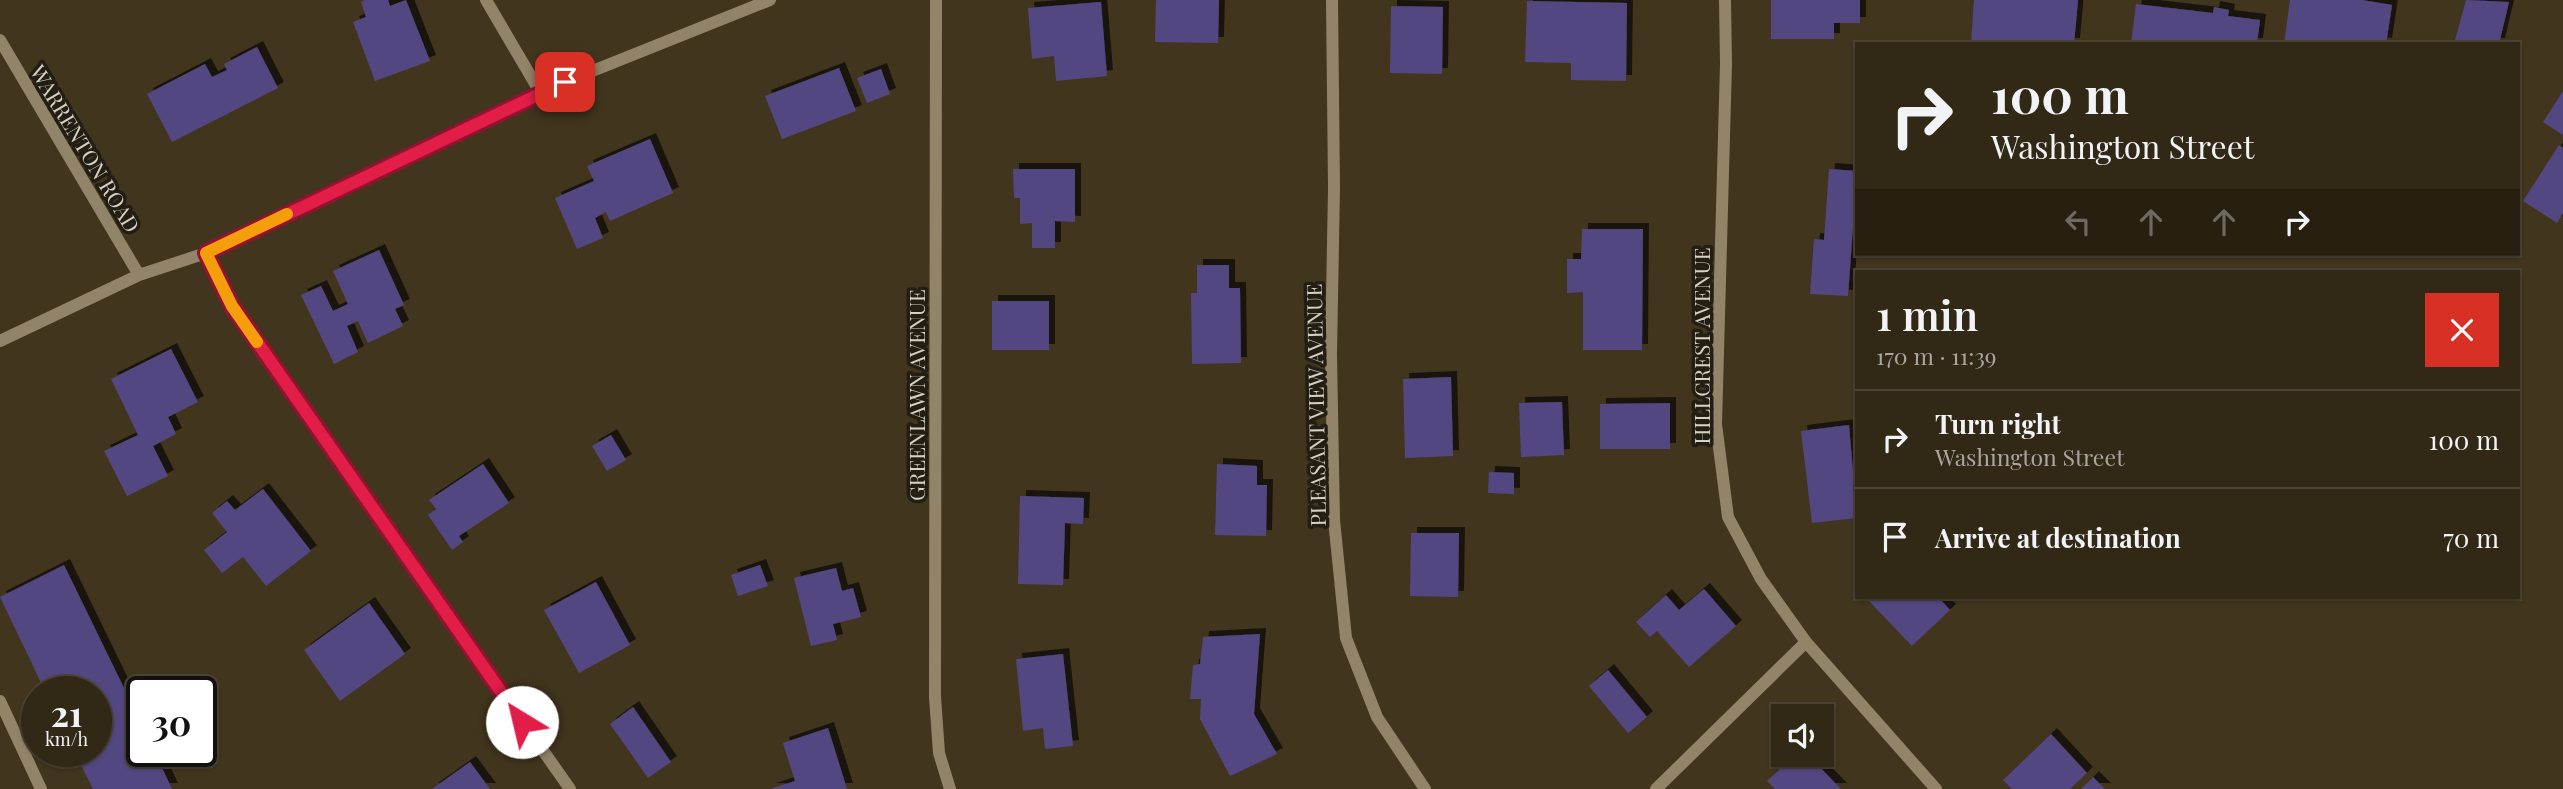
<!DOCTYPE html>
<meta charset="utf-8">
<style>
:root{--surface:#312816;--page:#39301f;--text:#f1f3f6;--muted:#a8a6a1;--line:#4c4435}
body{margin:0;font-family:"Playfair Display",serif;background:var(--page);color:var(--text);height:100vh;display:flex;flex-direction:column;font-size:26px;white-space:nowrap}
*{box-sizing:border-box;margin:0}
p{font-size:23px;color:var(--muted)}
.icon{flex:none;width:38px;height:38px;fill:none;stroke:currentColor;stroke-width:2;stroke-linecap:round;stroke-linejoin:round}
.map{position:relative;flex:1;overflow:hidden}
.side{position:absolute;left:1855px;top:270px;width:665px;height:329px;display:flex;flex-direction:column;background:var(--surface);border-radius:0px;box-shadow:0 2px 5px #0004,0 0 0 2px var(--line)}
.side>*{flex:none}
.hud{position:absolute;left:1855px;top:42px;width:665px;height:214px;border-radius:0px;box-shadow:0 2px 5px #0004,0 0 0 2px var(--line);background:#312816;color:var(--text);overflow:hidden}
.buttons{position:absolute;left:1771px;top:704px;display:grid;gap:14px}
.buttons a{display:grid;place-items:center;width:63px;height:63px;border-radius:0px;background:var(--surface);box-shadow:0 2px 5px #0004,0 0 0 2px var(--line);font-size:35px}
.speed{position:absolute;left:21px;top:676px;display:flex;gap:14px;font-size:35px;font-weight:700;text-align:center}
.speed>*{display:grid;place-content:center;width:91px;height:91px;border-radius:50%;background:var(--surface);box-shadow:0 2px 5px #0004,0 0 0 2px var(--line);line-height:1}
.speed small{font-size:18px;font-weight:400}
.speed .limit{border:4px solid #111;border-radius:10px;background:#fff;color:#111}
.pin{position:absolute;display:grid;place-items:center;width:60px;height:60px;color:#fff;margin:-30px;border-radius:14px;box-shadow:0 4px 10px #0006}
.me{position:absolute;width:77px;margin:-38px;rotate:324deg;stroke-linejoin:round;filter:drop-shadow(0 0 5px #0008)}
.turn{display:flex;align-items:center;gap:24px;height:147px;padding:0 21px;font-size:32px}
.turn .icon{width:91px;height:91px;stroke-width:2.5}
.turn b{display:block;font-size:49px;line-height:60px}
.lanes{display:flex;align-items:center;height:66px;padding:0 21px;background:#0003;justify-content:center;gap:35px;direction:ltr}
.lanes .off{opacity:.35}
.round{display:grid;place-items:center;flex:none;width:74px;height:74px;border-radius:0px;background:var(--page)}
.headline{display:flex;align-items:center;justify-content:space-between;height:119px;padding:0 21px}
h1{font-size:42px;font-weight:600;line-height:52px}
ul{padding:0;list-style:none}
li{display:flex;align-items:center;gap:21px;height:98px;padding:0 21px;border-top:2px solid var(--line)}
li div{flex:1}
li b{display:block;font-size:26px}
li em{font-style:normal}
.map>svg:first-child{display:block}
.building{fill:#534782;filter:url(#shadow)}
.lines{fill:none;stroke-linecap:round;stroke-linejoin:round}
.minor{stroke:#928469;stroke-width:12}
.route-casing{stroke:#92132f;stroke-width:18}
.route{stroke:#e11d48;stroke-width:12}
.slow{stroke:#f59e0b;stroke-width:12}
.labels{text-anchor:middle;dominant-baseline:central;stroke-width:7;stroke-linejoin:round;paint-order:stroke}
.street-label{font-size:21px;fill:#d8d0c2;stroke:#231e13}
</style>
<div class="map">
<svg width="2563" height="789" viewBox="0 0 2563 789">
<defs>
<filter id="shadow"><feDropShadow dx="6" dy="-6" stdDeviation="0" flood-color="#0009"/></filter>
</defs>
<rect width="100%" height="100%" fill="#41351d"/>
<!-- building -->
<path class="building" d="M365 0H388L390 6 406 0 430 61 375 81 353 22 366 17 361 2Z
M1156 0H1219L1218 43 1155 42Z
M1771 0H1860V23H1834V39H1771Z
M1974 0H2078L2074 44H1971Z
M2290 0H2362L2392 5 2386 44 2364 41 2363 44H2284Z
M2466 0 2509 2 2499 44H2454Z
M1527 1 1627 3 1626 81 1571 80V63L1525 62Z
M1101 2 1107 76 1056 81 1054 56 1032 59 1028 8Z
M2136 4 2213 13 2214 7 2229 10 2228 16 2260 20 2257 44H2131Z
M1391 6 1443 7 1442 74 1390 73Z
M257 47 278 88 172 142 147 94 205 64 212 77 227 70 224 64Z
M839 68 856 111 782 139 765 96Z
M881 69 890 94 867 103 857 78Z
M2563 91V135L2543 122Z
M650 139 673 193 610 221 606 212 595 218 603 238 577 249 555 198 594 181 587 166Z
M2559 145 2563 148V213L2557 223 2523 201Z
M1013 169H1075V222L1055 221V248H1032V223L1020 224V198H1014Z
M1829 169 1857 171 1848 296 1810 294 1814 239 1824 240Z
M1582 229H1643L1642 350H1583V292L1567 293V259H1581Z
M379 250 404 305 395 309 403 326 368 343 358 321 347 326 358 352 334 364 301 295 321 286 333 311 348 304 333 271Z
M1197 265H1229V288H1240L1241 363 1192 364 1191 293H1197Z
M992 301H1049V350H992Z
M171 349 198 402 168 417 176 434 153 446 168 476 127 496 104 451 138 435 111 379Z
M1451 377 1453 456 1405 458 1403 379Z
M1562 402 1564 455 1521 457 1519 403Z
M1670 403V449H1600V404Z
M1849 425 1857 518 1812 523 1801 431Z
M611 435 626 460 607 471 592 446Z
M483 464 509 503 459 536 463 542 452 550 428 515 436 509 429 500Z
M1217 464 1257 466V485H1267L1266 536 1215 535Z
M1489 472 1514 473V494L1488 493Z
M263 489 311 551 266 586 243 557 222 573 204 550 227 532 212 513 227 501 235 510Z
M1020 496 1084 498 1083 524 1065 523 1063 585 1018 584Z
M1411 533H1459L1458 597 1410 596Z
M64 565 142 725V751H154L172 789H93L74 751H96V691H45L0 597Z
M760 565 768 586 738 596 731 575Z
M836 568 842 591 853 588 861 617 833 624 837 640 811 646 794 578Z
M596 582 630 645 579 673 544 610Z
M1704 589 1736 626 1689 667 1657 631 1650 637 1636 622 1666 595 1679 610Z
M1870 597H1938L1950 610 1912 646 1867 599Z
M369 603 405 654 340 701 304 650Z
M1260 634 1254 714 1277 754 1230 776 1200 719 1201 699H1190L1193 665 1200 664 1203 637Z
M1063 654 1073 746 1045 749 1043 728 1023 731 1016 659Z
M1608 670 1647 717 1628 733 1589 686Z
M633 707 671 762 648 778 610 724Z
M828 728 847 789H770L795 781 783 743Z
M2051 734 2087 773 2070 789H2012L2003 780Z
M1796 754H1807L1841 789H1775L1767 781Z
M470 762 490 789H432Z
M2093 777 2105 789H2081Z"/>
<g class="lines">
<!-- minor -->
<path class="minor" d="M486 0 540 92
M936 0 935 697 939 753 950 789
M1332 0 1334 188 1331 354 1334 520 1346 638 1377 717 1425 789
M1725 0 1726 64 1716 424 1728 517 1761 579 1806 642 1936 789
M0 40 139 275
M206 253 231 306 570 789
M0 341 139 275 206 253 540 92 770 0
M0 701 41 789
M1656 789 1806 642"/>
</g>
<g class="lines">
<defs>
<path id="route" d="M522 722 232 306 206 253 565 82"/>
</defs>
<!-- route casing -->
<use href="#route" class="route-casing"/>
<!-- route -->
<use href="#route" class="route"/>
<!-- slow -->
<path class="slow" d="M257 342 232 306 206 253 287 214"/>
</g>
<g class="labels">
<!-- street labels -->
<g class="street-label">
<text transform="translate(86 148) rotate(59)">WARRENTON ROAD</text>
<text transform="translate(1701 346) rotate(-90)">HILLCREST AVENUE</text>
<text transform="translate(916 395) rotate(-90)">GREENLAWN AVENUE</text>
<text transform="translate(1315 405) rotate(-91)">PLEASANT VIEW AVENUE</text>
</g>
</g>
</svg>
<div class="buttons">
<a><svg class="icon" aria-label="sound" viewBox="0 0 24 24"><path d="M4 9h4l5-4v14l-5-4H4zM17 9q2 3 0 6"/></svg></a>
</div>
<div class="speed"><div>21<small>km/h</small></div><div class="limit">30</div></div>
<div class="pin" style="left:565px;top:82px;background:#d93025"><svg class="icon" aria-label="arrive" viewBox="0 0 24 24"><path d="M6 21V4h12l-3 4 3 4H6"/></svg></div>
<svg class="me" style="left:522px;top:722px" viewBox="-20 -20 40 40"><circle r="19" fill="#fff"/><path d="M0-13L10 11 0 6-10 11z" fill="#e11d48"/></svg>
<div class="hud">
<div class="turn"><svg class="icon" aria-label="right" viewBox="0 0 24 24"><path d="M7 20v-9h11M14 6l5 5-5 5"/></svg><div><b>100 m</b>Washington Street</div></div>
<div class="lanes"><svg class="icon off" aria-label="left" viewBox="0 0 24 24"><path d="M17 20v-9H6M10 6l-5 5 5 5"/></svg><svg class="icon off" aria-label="ahead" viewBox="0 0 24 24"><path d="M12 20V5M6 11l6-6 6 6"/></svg><svg class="icon off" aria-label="ahead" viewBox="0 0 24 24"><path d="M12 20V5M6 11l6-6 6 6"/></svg><svg class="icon" aria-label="right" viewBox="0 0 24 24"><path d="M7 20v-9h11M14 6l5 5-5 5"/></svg></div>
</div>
<section class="side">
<div class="headline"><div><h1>1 min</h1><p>170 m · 11:39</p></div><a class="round" style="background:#d93025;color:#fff"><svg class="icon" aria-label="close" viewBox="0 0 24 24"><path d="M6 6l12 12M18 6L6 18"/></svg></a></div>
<ul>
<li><svg class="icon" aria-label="right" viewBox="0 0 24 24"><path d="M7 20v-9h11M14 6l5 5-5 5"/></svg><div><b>Turn right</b><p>Washington Street</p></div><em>100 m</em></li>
<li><svg class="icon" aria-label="arrive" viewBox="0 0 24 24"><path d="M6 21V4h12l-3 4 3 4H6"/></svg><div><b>Arrive at destination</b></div><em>70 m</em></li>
</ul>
</section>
</div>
